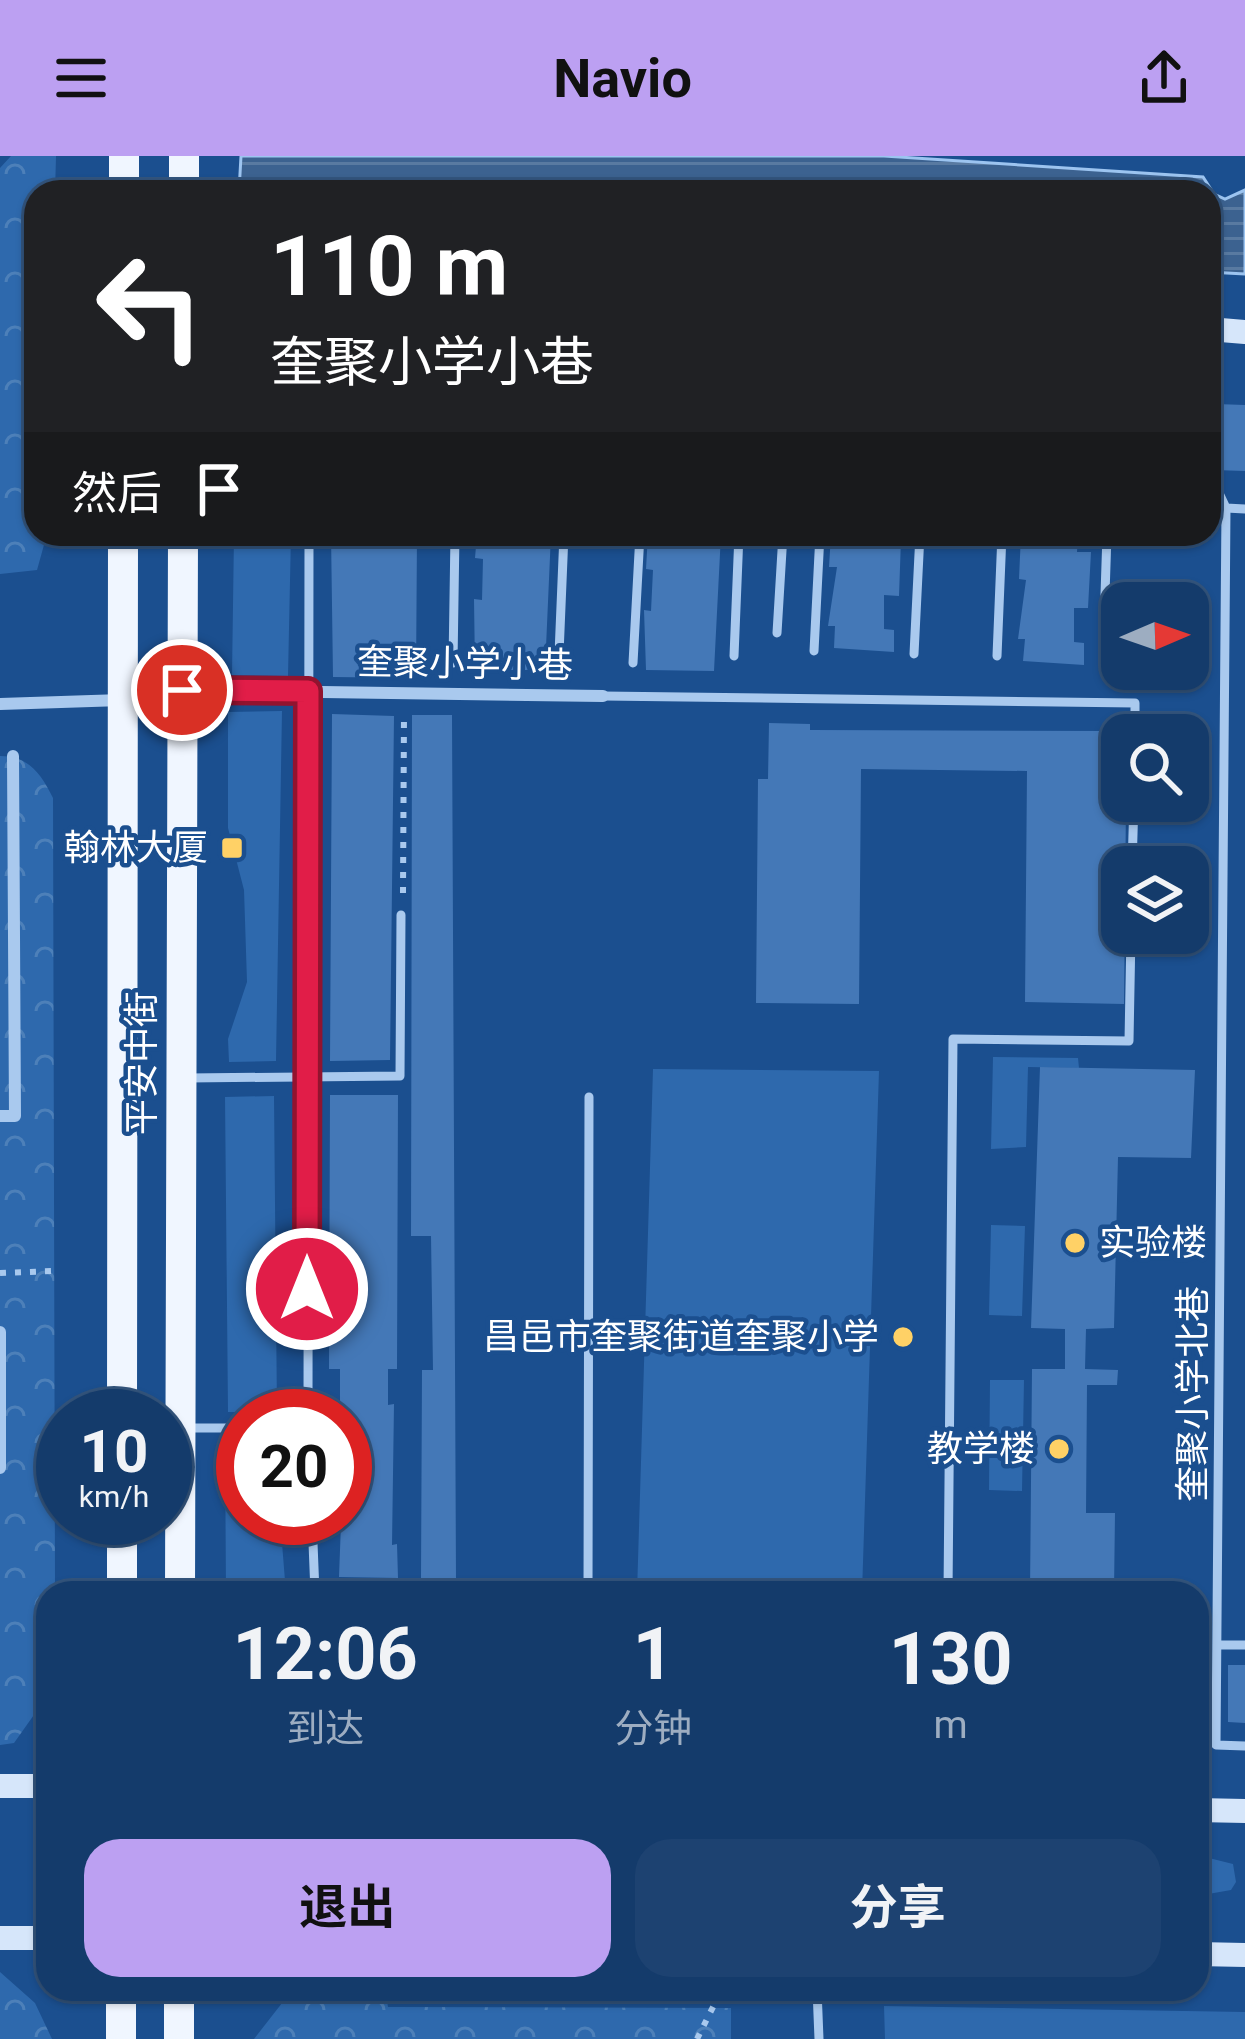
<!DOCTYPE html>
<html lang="zh">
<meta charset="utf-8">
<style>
:root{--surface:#143b6b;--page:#1d4271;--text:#f1f3f6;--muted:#9dadc1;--line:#33557e;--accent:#bca0f2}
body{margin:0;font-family:Roboto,"Noto Sans SC",sans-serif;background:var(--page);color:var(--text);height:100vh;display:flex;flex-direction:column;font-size:45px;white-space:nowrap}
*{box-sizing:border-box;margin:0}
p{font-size:39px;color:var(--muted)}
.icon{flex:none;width:66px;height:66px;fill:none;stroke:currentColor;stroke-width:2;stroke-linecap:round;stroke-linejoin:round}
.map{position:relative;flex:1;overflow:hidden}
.details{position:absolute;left:36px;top:1425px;width:1173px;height:420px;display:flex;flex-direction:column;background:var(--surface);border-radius:36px;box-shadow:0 3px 9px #0004,0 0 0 3px var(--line)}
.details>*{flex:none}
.hud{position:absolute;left:24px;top:24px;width:1197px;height:366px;border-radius:36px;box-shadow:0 3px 9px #0004,0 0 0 3px var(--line);background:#202124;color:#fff;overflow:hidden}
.needle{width:78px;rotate:88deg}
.controls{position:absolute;left:1101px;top:426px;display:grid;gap:24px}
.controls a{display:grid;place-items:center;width:108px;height:108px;border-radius:24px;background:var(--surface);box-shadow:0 3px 9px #0004,0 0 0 3px var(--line);font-size:60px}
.speed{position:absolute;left:36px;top:1233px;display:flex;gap:24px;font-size:60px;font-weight:700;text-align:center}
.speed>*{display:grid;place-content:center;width:156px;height:156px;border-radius:50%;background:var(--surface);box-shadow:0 3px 9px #0004,0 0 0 3px var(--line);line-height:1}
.speed small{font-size:30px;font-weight:400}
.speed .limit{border:18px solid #d22;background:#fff;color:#111}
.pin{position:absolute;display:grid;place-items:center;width:102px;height:102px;color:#fff;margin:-51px;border:6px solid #fff;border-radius:50%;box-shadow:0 3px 12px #0007}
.me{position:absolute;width:132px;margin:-66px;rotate:0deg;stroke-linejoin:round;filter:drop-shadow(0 0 9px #0008)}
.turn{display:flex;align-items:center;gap:42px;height:252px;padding:0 48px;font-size:54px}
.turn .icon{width:156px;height:156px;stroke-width:2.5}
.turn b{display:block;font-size:84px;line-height:102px}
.then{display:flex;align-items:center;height:114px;padding:0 48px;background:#0003;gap:24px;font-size:45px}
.eta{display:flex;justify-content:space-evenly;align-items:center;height:204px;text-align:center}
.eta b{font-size:72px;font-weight:700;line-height:84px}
.primary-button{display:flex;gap:24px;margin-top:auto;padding:24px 48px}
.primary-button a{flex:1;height:138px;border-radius:36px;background:var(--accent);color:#111;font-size:48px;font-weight:700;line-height:138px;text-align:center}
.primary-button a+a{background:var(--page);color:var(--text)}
header{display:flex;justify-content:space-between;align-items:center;height:156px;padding:0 48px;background:var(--accent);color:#111;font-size:54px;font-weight:700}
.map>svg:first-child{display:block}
.green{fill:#2e69ad}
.park{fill:url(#park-crowns)}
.water{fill:url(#water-rules);stroke:#9cc4f0;stroke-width:3}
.building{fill:#4478b7}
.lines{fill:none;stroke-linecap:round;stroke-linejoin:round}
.path{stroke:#a9c9ee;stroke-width:6;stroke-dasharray:6 9;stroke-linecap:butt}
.lane{stroke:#a9c9ee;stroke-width:9}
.street{stroke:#a9c9ee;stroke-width:12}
.secondary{stroke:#d6e6fa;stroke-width:24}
.primary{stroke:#f0f6ff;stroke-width:30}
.route-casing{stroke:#92132f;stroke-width:30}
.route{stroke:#e11d48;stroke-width:21}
.poi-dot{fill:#ffd166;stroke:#1b4f8f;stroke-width:4.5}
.labels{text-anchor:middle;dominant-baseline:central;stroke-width:9;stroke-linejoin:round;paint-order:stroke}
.street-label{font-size:36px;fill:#fff;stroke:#1b4f8f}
.poi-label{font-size:36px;fill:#fff;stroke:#1b4f8f;text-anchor:end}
</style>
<header><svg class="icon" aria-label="menu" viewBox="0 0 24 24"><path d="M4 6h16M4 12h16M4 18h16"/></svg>Navio<svg class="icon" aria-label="share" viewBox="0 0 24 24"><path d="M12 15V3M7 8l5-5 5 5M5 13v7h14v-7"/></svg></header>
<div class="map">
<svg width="1245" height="1883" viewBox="0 0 1245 1883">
<defs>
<pattern id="park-crowns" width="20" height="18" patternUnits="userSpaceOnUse" patternTransform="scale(3)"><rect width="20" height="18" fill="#2e69ad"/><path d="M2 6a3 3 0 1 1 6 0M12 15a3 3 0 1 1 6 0" fill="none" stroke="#4d80b9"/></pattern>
<pattern id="water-rules" width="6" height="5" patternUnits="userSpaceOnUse" patternTransform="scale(3)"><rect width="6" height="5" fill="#3c6290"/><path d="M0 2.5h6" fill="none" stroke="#597aa1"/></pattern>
</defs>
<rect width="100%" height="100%" fill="#1b4f8f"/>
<!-- green -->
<path class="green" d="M234 378H291L288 520 232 519Z
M282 555 276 905 229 906 228 883 247 826 244 734 228 672V556Z
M993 901 1078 902 1079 912 1028 911 1026 991 991 993Z
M653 913 879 915 862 1437H637Z
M274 940 277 1256H228L225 941Z
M991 1069 1025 1070 1022 1160 989 1159Z
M990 1224H1024L1022 1335 989 1334Z
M225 1287H243V1362H280L286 1437H226Z
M366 1422 456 1423V1437H369Z
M1197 1699 1233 1708 1236 1726 1231 1734 1197 1740Z
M884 1850 1245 1856V1883H885Z"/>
<!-- park -->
<path class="park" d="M11 0H56L55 36H36V378H47L37 414 0 418V12Z
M0 600C29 600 41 618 53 642L55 1437H48V1539L14 1587 0 1589Z
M0 1816 35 1847 52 1883H0Z
M293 1833H385L388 1851 731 1852V1883H254Z"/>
<!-- water -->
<path class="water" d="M241 0H884L1203 21 1214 38 1225 43 1245 34V118L1209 116V36H239Z"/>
<!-- building -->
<path class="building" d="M1216 248 1245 249V315L1214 314Z
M331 378H417L416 522 333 521Z
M477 378H551L545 514H475L474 443 482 444 483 403 475 402Z
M648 378H721L714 515 646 514 644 454 651 455 653 414 646 413Z
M831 378H888V383H901L899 440 884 439V473L894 474V496L834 492 835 470H828L837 411H829Z
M1021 378H1078L1077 396H1091L1088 452H1074V486L1084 487V509L1023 505 1025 483H1018L1026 424 1019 423Z
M1162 513H1190V530H1162Z
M332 558 394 560 390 904 330 905Z
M412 559H452L456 1423 421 1422 422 1214H433L431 1080H411Z
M769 567 810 568V574L1109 575 1108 629H1122V645H1126L1124 848 1025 846 1027 615 861 613 859 848 756 847 758 623H768Z
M1040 911 1195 914 1191 1002 1118 1001 1114 1172 1086 1173 1085 1213 1118 1214 1117 1229H1087L1086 1357H1115L1114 1436 1030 1437 1032 1213H1065V1173L1031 1172Z
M330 939H398L397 1213H388V1249L394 1248 392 1389 397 1388 398 1422 339 1421 345 1260H340V1213H329Z
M1228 1509H1245V1567L1228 1566Z"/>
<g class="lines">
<!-- path -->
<path class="path" d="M403 737 404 558
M0 1117 54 1115
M697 1883 718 1841"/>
<!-- lane -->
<path class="lane" d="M1209 209 1212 174
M1209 316 1226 352 1216 1589 1245 1590
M1226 352 1245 353
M777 477 783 378
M814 495 820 378
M559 498 564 378
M914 498 920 378
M1103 499 1107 378
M734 500 739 378
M997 500 1002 378
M453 507 455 378
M633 507 640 378
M603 540 1135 547V579
M1132 711 1134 645
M188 922 400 920 401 759
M308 1260 309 378
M188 1272H243
M312 1362 315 1437
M588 1437 589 941
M948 1437 953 883 1129 885 1131 777
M1218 1489H1245
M817 1833 819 1883"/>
<!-- street -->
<path class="street" d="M184 534 603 540
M0 548 122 544
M0 960H15L13 600
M0 1176V1312"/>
<!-- secondary -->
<path class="secondary" d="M1209 173 1245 176
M0 1630H48
M1197 1654 1245 1655
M0 1782H48
M1197 1798 1245 1799"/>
<!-- primary -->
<path class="primary" d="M124 36V0
M184 36V0
M122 1260 123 378
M122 1437V1362
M180 1437 183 378
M121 1883V1833
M179 1883V1833"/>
</g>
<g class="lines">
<defs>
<path id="route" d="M182 534 308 535 307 1133"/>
</defs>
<!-- route casing -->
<use href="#route" class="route-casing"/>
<!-- route -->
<use href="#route" class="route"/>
</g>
<!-- markers -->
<g class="poi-dot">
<rect x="220" y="680" width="24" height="24" rx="6"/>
<circle cx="1075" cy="1087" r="12"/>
<circle cx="903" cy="1181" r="12"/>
<circle cx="1059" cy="1293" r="12"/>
</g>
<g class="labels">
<!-- street labels -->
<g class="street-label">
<text transform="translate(465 508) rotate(1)">奎聚小学小巷</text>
<text transform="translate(142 907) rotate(-90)">平安中街</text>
<text transform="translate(1193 1238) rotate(-90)">奎聚小学北巷</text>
</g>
<!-- poi labels -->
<g class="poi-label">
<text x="208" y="692">翰林大厦</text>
<text x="1099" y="1087" text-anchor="start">实验楼</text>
<text x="879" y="1181">昌邑市奎聚街道奎聚小学</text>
<text x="1035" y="1293">教学楼</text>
</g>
</g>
</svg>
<div class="controls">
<a><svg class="needle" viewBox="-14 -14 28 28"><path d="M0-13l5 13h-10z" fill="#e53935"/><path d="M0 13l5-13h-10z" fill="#9dadc1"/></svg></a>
<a><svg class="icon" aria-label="search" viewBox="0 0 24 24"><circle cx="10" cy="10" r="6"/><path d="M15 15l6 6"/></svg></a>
<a><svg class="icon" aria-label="layers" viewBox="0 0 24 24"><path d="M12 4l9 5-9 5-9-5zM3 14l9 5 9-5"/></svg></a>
</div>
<div class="speed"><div>10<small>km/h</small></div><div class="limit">20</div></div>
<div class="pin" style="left:182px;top:534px;background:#d93025"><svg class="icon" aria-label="arrive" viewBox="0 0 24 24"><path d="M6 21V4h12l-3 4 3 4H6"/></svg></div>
<svg class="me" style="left:307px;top:1133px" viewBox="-20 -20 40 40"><circle r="17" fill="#e11d48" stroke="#fff" stroke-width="3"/><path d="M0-11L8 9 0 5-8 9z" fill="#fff"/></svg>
<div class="hud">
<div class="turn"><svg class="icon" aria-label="left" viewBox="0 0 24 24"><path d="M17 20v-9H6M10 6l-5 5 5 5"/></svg><div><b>110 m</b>奎聚小学小巷</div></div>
<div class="then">然后<svg class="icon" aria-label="arrive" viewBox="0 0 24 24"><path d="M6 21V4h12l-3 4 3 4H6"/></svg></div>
</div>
<section class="details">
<div class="eta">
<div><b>12:06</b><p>到达</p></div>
<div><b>1</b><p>分钟</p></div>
<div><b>130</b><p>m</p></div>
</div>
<div class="primary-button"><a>退出</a><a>分享</a></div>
</section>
</div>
